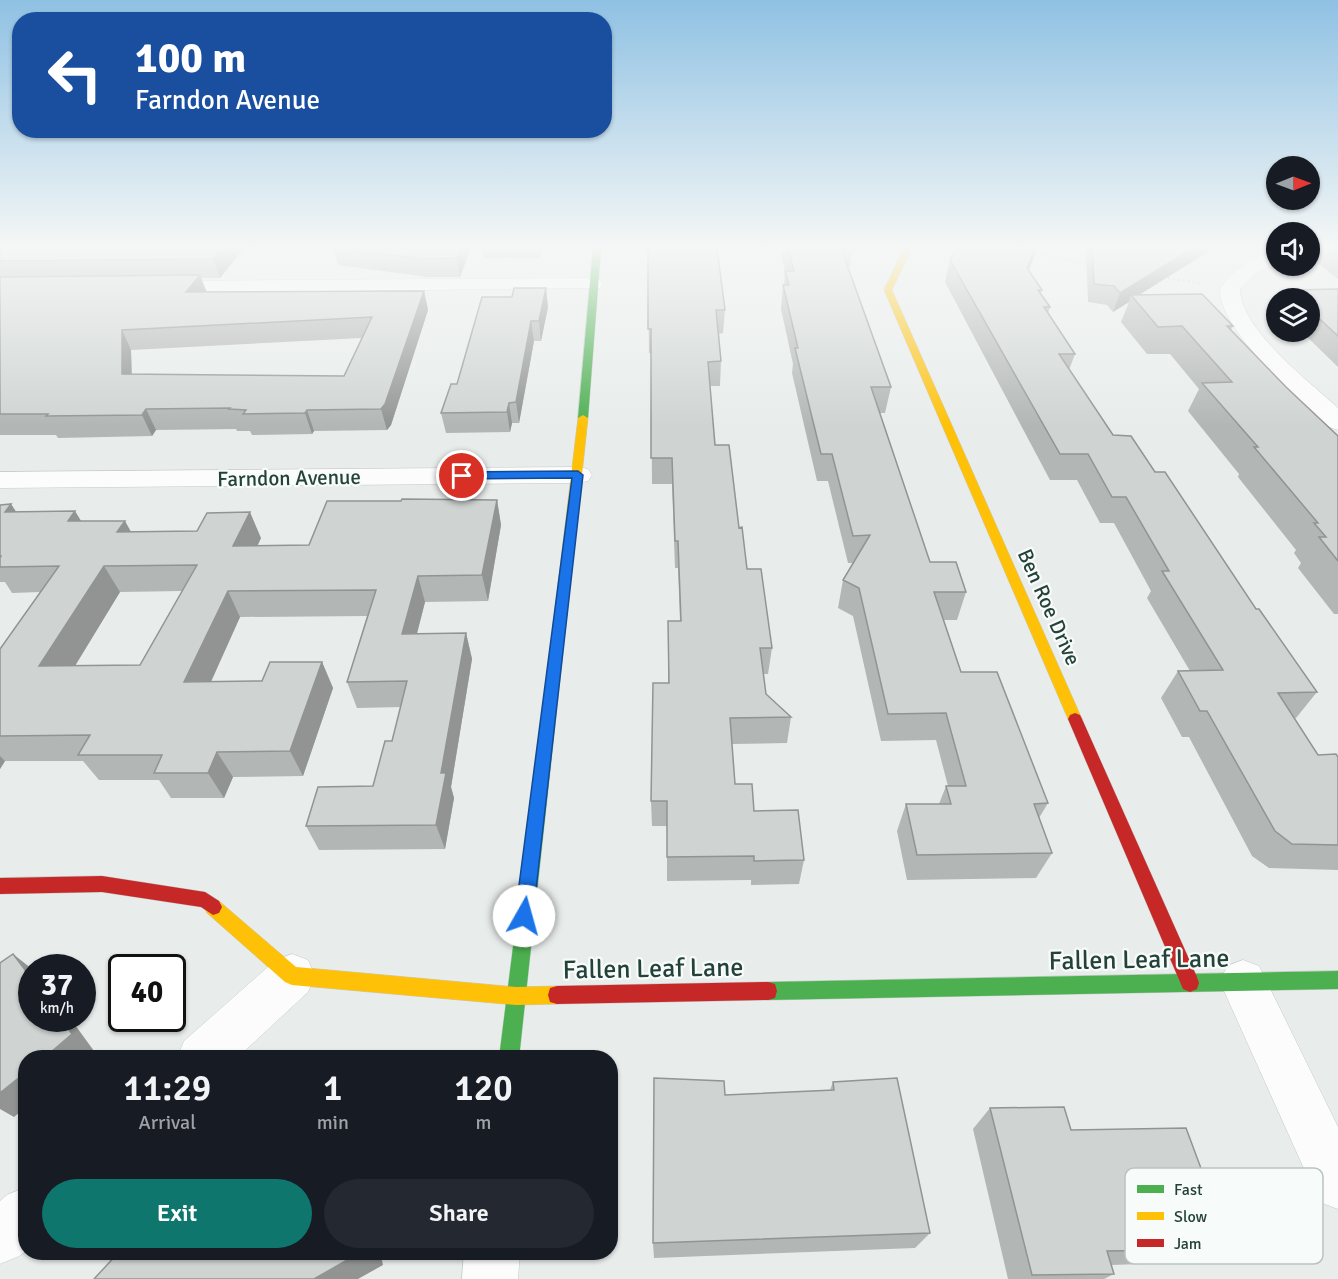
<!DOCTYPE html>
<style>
:root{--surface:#171b24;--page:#242831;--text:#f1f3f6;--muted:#9ea1a6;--accent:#0f766e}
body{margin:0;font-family:Signika,sans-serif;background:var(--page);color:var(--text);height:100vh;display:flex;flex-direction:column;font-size:22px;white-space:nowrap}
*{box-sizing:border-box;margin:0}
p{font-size:20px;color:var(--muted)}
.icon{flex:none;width:33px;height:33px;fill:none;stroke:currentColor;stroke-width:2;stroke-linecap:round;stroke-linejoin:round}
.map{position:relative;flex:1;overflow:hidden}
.panel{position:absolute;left:18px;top:1050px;width:600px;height:210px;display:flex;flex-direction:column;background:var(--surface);border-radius:24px;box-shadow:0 2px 4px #0004}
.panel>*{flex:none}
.hud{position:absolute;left:12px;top:12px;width:600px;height:126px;border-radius:24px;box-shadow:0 2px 4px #0004;background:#1a4fa0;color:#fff;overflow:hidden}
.needle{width:39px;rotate:89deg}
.fabs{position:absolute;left:1266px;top:156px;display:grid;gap:12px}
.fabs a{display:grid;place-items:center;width:54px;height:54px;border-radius:50%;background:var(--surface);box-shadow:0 2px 4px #0004;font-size:30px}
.speed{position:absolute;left:18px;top:954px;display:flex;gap:12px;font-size:30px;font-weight:700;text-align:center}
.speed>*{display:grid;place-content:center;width:78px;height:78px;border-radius:50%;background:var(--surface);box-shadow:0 2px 4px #0004;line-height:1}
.speed small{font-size:15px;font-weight:400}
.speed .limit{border:3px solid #111;border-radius:9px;background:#fff;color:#111}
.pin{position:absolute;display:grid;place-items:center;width:51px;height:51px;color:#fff;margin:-26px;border:3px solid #fff;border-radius:50%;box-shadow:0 2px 6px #0007}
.me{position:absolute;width:66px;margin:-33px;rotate:7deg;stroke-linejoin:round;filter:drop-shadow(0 0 4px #0008)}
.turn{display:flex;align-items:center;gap:21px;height:126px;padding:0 24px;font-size:27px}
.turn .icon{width:78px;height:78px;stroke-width:2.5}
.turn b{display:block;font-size:42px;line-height:51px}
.eta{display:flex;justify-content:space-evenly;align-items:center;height:102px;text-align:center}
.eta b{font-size:36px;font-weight:600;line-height:42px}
.primary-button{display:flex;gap:12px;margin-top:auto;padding:12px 24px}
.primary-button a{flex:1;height:69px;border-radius:36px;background:var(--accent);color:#fff;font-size:24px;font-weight:600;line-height:69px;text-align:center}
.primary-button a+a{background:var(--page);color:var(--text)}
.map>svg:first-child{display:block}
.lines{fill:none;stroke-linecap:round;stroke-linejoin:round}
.street-casing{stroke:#c5cac8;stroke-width:1}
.fast-casing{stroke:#c3cbc8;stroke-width:1}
.slow-casing{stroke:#c3cbc8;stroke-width:1}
.jam-casing{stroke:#c3cbc8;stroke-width:1}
.path{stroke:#c3ccca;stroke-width:2;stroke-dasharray:2 3;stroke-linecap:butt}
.street{fill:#fcfcfc;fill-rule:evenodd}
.fast{fill:#4caf50;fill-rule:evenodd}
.slow{fill:#ffc107;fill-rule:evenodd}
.jam{fill:#c62828;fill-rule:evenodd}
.wall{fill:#b2b6b5;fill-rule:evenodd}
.shaded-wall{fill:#919493}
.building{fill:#cfd4d2;stroke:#919493;stroke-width:1.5;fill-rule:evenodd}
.route{fill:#1a73e8;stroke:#114b97;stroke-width:1.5}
.labels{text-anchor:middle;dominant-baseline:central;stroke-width:4.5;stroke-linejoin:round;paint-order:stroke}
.street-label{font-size:21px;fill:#24423a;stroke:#f7fbf9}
.near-street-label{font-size:26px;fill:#24423a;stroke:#f7fbf9}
.key{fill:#f7fbf9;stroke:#b8c4c0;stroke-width:1.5}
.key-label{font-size:16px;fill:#24423a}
</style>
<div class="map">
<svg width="1338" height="1279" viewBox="0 0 1338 1279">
<rect width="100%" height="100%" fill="#e8edeb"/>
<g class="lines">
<defs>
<path id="street" d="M1310 248H1338V256L1310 259Z
M1276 252V264L1257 272 1240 289C1241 330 1309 381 1338 408V430L1329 427C1299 398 1219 331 1220 289 1235 267 1251 258 1276 252Z
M593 278 600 280 603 284 600 288 161 293 154 291 151 287 154 283 161 281Z
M578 467 588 469 592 475 588 481 578 483 0 488V472Z
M292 954 308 960 315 976 308 992 237 1058H177L184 1041 276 960Z
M1243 960 1259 966 1338 1127V1209L1319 1202 1220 982 1227 966Z
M26 1187V1251L19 1256 0 1264V1201L7 1195Z
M464 1252H520L518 1279H462Z"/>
<path id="fast" d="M593 248H601L588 418 583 421 578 418Z
M548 720 553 722 555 726 519 1058H499L541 726 543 722Z
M1338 971V989L768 1000 761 998 759 991 761 984 768 982Z"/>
<path id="slow" d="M904 248H912L892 290 1082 719 1080 723H1070L1068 719 884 290Z
M583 415 588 418 555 726 553 730 548 732 543 730 541 726 578 418Z
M213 899 219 901 296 967 516 987 557 986 564 988 566 995 564 1002 557 1004 516 1005 292 985 285 982 207 913 204 907 207 901Z"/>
<path id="jam" d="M1075 713 1080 715 1082 719 1197 977 1199 983 1197 989 1190 992 1183 989 1068 719 1070 715Z
M102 876 205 892 219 901 222 907 219 913 213 915 201 907 102 892 0 894V878Z
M768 982 775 984 777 991 775 998 768 1000 557 1004 550 1002 548 995 550 988 557 986Z"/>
</defs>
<!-- street casing -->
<use href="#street" class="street-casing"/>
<!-- fast casing -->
<use href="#fast" class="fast-casing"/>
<!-- slow casing -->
<use href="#slow" class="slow-casing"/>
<!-- jam casing -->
<use href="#jam" class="jam-casing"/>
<!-- path -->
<path class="path" d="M1030 253 1091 264
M1163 277 1203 284"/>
<!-- street -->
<use href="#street" class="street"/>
<!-- fast -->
<use href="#fast" class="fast"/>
<!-- slow -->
<use href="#slow" class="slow"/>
<!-- jam -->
<use href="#jam" class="jam"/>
</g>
<!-- wall -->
<path class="wall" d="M0 248H244L220 278H201L207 292 424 291 428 310 391 425 387 430 314 431 312 434 252 435 250 431H237L236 429 156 430 152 436 58 438 56 435H0ZM362 338 344 376 132 375 131 350Z
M333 248H471L460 277H427L338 265Z
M482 248H541L539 258H483Z
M648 248 725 310 723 333 719 334 721 361 720 386H710L715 445 739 528 747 569 772 648 768 674H763L766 694 791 717 787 743 732 744 735 784 754 811 804 860 799 884 751 885V880L667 881V826H652L651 801 668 683V621H680L678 568H675L672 484H652L651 353H649Z
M782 248H852L850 266H847L891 387 885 413H880L930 562 966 592 957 620H944L961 672 1048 803 1039 818 1052 853 1036 878 907 880 897 831 906 804H939L946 786H948L936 740 881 741 853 616 838 608 843 580 853 563H848L828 481H817L792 373 793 364 781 309 783 285H784L785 271 781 255Z
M1086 248H1214L1139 295 1233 326 1231 330 1286 387 1338 436V614H1334L1298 568 1301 563 1294 553 1296 550 1238 477 1239 474 1188 411 1199 389 1170 354H1147L1121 322 1129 302 1113 312 1107 305 1088 302Z
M1322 248H1338V279L1315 261Z
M950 260 1029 271 1042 290 1041 294 1050 307 1048 313 1075 354 1069 370 1113 435 1155 472 1317 692 1296 718H1294L1318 755 1338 757V870L1269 868 1252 856 1189 737H1182L1161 698 1178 671H1190L1147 598 1151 591 1114 523H1100L1077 480H1050L945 282Z
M1338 289V367L1302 332H1310V298H1289L1293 290Z
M548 307 541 341H534L519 423H512L510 432 446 433 441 413 457 384Z
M497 500 501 525 488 601 425 602 417 634 466 633 472 659 451 787 454 798 445 849 319 850 306 826 373 786 392 741 401 707 357 708 347 682 367 616 240 617 211 682 262 681 322 662 333 688 303 776 233 777 224 798H171L159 780H99L83 761H5L0 769V649L40 592 12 593 5 582H0V505L11 504 16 512 81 521 131 532 261 538 257 546 309 545ZM182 591 140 665 75 666 120 592Z
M833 1082 930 1233 915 1248 654 1258 653 1243 725 1095 830 1090Z
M990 1108 1071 1130 1218 1214 1186 1231H1164L1170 1250 1140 1264 1111 1265 1114 1274 1104 1279H1008L973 1129Z"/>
<!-- shaded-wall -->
<path class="shaded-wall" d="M223 248H244L220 278 213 259Z
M461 248H471L460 277 457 258Z
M538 248H541L539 258Z
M1035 248H1038L1020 291 1027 268Z
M1193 248H1214L1134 298 1131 295 1129 302 1113 312 1120 293Z
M200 275 207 294 186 292Z
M546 288 548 307 541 341 539 321Z
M424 291 428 310 391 425 387 430 381 409Z
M531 321 534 341 519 423 516 402Z
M122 330 131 350 132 395 122 374Z
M509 403 512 423 510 432 507 412Z
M146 409 156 430 152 436 142 415Z
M307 410 314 431 312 434 305 413Z
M497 500 501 525 488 601 482 575Z
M11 504 28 530 5 512Z
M75 511 91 537 68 521Z
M250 512 261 538 245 572 233 546Z
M125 521 139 546 117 532Z
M104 566 120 592 59 692 39 666Z
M418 576 425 602 410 660 402 634Z
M228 591 240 617 199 708 184 682Z
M466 633 472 659 451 787 454 798 445 849 436 825 441 773Z
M322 662 333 688 303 776 290 751Z
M217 752 233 777 224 798 208 773Z
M0 756 5 761 0 769Z
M13 954 32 969V979Z
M61 1018H70L94 1051 85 1058H44Z
M26 1072V1107L14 1117 0 1109V1093Z
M361 1252H380L383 1265 358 1279H314Z"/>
<!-- building -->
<path class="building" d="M0 248H223L213 259 0 261Z
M343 248H461L457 258 423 259Z
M648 248H717L725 310H716L721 361 708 362 715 445H729L739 528 742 527 747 569H761L772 648H760L766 694 791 717 730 718 735 784H752L754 811 798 810 804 860 754 861V856L667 857V801H651L653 683H669L668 621H681L678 541H675L672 458H651V329H648Z
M788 248H841L891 387H871L930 562H956L966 592H934L961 672H997L1048 803 1034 804 1052 853 917 855 906 804H951L946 786H966L946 713 888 714 859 588 843 580 870 535 853 536 832 454H821L795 348H798L783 285H789L785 271H794Z
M957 248H1035L1027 268 1042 290H1038L1050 307H1044L1075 354H1059L1113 435 1131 436 1155 472H1165L1256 609H1259L1317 692 1278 693 1318 755 1336 754 1338 757V845L1292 844 1275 831 1207 711H1200L1178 671 1223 670 1162 571H1169L1126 497H1112L1088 454H1060L950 260Z
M1092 248H1193L1120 293 1114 286 1094 284Z
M1331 248H1338V253Z
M200 275 186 292 424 291 385 404 381 409 307 410 305 413 243 414 246 410 229 409 230 408 146 409 142 415 46 416 48 414H0V277ZM372 317 344 376 122 374V330Z
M514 288H546L539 321H531L516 402 509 403 507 412 441 413 451 384H457L482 297H512Z
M1338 289V336L1310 310V298H1297L1293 295H1299L1293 290Z
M1202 294 1233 326H1227L1286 387 1338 436V561L1319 537H1326L1314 523H1318L1254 447H1258L1202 383 1232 382 1182 326 1158 327 1131 295Z
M402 499 497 500 482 575 418 576 402 634 466 633 441 773H446L436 825 306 826 318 787 373 786 385 741H392L407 681 347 682 376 590 228 591 184 682 262 681 270 662H322L290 751 217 752 208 773H154L162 755H78L90 735 0 736V649L59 566 0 567V558L1 556H0V505L11 504 5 512 75 511 68 521H125L117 532 197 531 207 513 250 512 233 546 309 545 327 501H401ZM197 565 140 665 39 666 104 566Z
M13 954 32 979V1018H61L72 1034 44 1058H26V1072L0 1093V963Z
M654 1078 724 1081 725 1095 834 1090 833 1082 897 1078 930 1233 653 1243Z
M1064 1107 1071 1130 1186 1128 1218 1214 1158 1215 1170 1250 1107 1251 1114 1274 1032 1275 990 1108Z
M119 1252H361L314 1279H94Z"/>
<!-- sky -->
<linearGradient id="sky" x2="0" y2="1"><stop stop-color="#8fc1e3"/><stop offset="0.58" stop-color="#f5f7f6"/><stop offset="1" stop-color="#f5f7f6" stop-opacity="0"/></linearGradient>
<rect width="1338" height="427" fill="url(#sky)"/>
<!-- route -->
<path class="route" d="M578 471 583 475 533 916 531 922 524 924 518 922 515 916 572 478 462 479 457 476 462 472Z"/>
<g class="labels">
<!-- street labels -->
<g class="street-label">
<text transform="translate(289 478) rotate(-1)">Farndon Avenue</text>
<text transform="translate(1049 607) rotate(66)">Ben Roe Drive</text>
</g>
<!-- near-street labels -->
<g class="near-street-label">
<text transform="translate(1139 960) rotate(-1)">Fallen Leaf Lane</text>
<text transform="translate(653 969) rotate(-1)">Fallen Leaf Lane</text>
</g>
</g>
<!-- legend -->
<rect x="1125" y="1168" width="198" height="96" rx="9" class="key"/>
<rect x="1137" y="1185" width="27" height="8" fill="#4caf50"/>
<rect x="1137" y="1212" width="27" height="8" fill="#ffc107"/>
<rect x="1137" y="1239" width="27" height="8" fill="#c62828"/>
<g class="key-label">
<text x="1174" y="1195">Fast</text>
<text x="1174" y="1222">Slow</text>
<text x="1174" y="1249">Jam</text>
</g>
</svg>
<div class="fabs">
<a><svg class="needle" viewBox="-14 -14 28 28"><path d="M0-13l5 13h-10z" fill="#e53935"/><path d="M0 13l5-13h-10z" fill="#9ea1a6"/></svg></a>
<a><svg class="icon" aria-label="sound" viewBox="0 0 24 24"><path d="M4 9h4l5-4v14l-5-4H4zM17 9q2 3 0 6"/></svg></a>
<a><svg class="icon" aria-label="layers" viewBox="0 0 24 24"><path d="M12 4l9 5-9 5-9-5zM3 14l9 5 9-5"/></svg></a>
</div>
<div class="speed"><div>37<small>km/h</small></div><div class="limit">40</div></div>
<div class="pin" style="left:462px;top:476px;background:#d93025"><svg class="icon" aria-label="arrive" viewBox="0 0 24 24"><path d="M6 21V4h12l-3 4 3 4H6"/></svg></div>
<svg class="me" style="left:524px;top:916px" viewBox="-20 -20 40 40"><circle r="19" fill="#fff"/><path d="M0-13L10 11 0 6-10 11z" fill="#1a73e8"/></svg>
<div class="hud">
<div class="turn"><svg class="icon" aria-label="left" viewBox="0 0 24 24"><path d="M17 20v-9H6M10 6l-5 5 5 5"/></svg><div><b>100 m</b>Farndon Avenue</div></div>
</div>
<section class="panel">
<div class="eta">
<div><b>11:29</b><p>Arrival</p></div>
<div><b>1</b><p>min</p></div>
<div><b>120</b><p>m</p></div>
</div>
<div class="primary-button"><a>Exit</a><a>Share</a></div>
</section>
</div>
